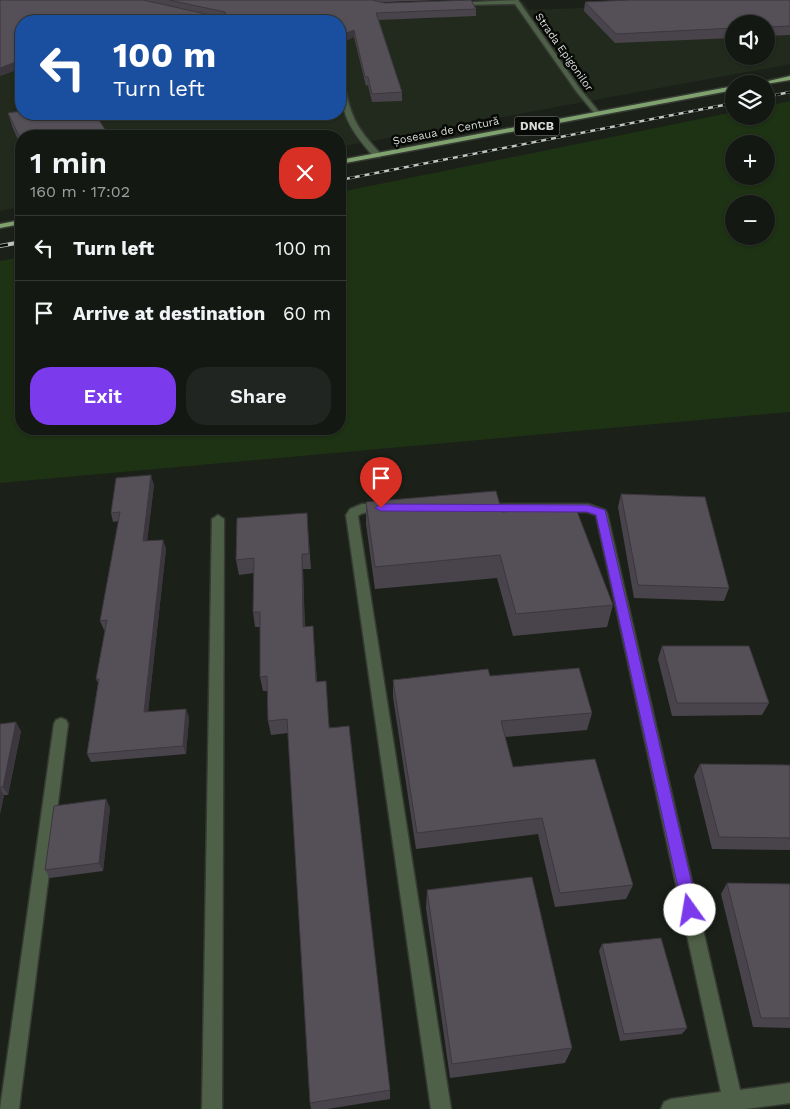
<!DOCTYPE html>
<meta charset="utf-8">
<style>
:root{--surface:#141813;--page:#212521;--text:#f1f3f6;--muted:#9da0a0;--line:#333733;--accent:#7c3aed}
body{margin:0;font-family:"Work Sans",sans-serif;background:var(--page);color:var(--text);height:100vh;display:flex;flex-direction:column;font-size:19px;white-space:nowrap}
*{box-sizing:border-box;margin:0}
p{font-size:16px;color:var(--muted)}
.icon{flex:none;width:28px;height:28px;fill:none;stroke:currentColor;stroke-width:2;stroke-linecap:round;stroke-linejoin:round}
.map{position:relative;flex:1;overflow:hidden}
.sheet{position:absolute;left:15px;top:130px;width:331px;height:305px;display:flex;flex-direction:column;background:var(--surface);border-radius:20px;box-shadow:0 1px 4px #0004,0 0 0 1px var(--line)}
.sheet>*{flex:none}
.banner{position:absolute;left:15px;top:15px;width:331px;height:105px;border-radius:20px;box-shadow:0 1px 4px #0004,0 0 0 1px var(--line);background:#1a4fa0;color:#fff;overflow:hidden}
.tools{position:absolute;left:725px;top:15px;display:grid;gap:10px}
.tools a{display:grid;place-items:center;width:50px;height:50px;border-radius:50%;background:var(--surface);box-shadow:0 1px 4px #0004,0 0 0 1px var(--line);font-size:25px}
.pin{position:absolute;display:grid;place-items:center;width:42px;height:42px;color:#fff;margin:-51px -21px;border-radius:50% 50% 50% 0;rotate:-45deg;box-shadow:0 0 5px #0007}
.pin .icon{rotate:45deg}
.me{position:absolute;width:55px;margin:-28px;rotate:347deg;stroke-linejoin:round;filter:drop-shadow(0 0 4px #0008)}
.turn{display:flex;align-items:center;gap:18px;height:105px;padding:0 15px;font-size:22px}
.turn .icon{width:65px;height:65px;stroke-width:2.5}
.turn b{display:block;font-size:35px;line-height:42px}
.round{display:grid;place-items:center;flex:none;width:52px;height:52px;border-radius:20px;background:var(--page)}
.summary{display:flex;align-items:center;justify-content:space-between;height:85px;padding:0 15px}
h1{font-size:30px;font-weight:600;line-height:38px}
.button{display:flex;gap:10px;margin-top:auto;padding:10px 15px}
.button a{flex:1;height:58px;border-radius:20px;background:var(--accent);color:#fff;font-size:20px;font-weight:600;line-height:58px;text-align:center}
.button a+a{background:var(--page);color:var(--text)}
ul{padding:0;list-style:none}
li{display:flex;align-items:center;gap:15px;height:65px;padding:0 15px;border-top:1px solid var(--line)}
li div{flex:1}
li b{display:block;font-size:19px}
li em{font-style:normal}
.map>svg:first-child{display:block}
.built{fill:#212a1d;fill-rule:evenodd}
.green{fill:#1e3214;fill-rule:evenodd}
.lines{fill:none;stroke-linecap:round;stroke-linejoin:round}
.minor-casing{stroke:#353a33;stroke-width:3}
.primary-casing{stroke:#353a33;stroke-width:3}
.minor{fill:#4f6048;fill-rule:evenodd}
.primary{fill:#7fa26f;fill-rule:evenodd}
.rail-far1-casing{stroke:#c1c4bf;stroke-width:2.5}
.rail-casing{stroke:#c1c4bf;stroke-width:4}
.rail-far1{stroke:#070907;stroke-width:2;stroke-dasharray:5;stroke-linecap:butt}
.rail{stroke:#070907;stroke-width:2.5;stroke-dasharray:8;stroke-linecap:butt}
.wall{fill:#49444c}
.shaded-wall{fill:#3c373e}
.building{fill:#554f58;stroke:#3c373e}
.route{fill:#7c3aed;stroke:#51269a}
.labels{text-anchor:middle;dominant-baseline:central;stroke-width:5;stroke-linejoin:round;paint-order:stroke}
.far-street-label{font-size:11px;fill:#d7dad5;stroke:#070907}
.shield{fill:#070907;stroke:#999b97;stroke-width:1}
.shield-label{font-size:12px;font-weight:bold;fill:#d7dad5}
</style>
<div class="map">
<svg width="790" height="1109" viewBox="0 0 790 1109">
<rect width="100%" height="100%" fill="#1b2019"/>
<!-- built -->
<path class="built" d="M0 0 345 20 440 18 435 5 524 2 529 10 790 0V64L340 147V136H21V207L0 211ZM21 21H340V114H21ZM734 24H766V56H734Z"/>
<!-- green -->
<path class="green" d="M790 101V412L0 483V261L21 257V429H340V192L734 112V116H766V106ZM734 144H766V176H734ZM734 204H766V236H734Z"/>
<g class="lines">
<defs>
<path id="minor" d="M518 0 580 89 600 113V115H596L576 91 515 4 456 5 453 3Z
M340 77 343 79C350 114 355 127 380 153V157H374C350 130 340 114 340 77Z
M362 504H383L389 508C382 517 367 508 358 516L451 1109H431L346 515 350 509Z
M485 504H588L605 510 607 513 740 1090 790 1083V1103L745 1109H661L664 1102 671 1099 721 1092 596 515 587 512 481 511 479 508 481 505Z
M218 515 224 519 222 1109H202L212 519Z
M61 718 66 720 68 724 19 1109H0L54 724 56 720Z"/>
<path id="primary" d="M790 76V80L766 84H755Z
M734 86V90L340 164V160Z
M21 220V224L0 228V224Z"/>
</defs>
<!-- minor casing -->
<use href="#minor" class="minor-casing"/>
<!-- primary casing -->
<use href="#primary" class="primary-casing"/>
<!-- minor -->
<use href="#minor" class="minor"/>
<!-- primary -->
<use href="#primary" class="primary"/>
<defs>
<path id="rail-far1" d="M766 97 790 92
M340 180 734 103"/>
<path id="rail" d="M0 246 21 242"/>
</defs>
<!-- rail-far1 casing -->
<use href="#rail-far1" class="rail-far1-casing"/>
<!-- rail casing -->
<use href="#rail" class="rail-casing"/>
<!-- rail-far1 -->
<use href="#rail-far1" class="rail-far1"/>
<!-- rail -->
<use href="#rail" class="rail"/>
</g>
<!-- wall -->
<path class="wall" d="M0 0H442L385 2H380L385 3 476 9V16L379 20 402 92V101L372 102 368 85 366 86 354 37 21 21V68L0 76Z
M790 0V35L766 36V24H734V38L615 43 584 11 585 2Z
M8 113 108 134 109 136H21V147L12 126Z
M194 114H320L195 120Z
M154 485 147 541 163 540 166 549 148 712 186 709 189 718 186 754 91 762 87 754 98 683 96 679 105 630H104L100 621 119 521 113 522 111 513Z
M621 494 729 588 724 601 634 598 618 507Z
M366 502 502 512 613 605 607 627 513 636 497 578 375 589 366 524Z
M308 528 311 569H303L305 627 313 626 317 682 330 728 390 1090V1099L327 1109H311L310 1103 288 733 271 735 268 721V691H263L260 677V627H255L253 612 254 573 239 575 236 560Z
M662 646 769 703 762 715 672 716 658 659Z
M490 676 592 713 587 730 505 737 513 767 633 885 626 899 555 907 538 834 416 849 393 697V680Z
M0 724 21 731 8 795H4L0 814Z
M700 764 790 765V850L712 849 694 776Z
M106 799 110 808 103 871 50 878 45 870Z
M727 883 790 884V1028L753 1027 721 894Z
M427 890 572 1048 565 1063 450 1078 426 908Z
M602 944 687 1028 682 1034 620 1041 599 951Z"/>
<!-- shaded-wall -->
<path class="shaded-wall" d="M354 30V37L340 44V36Z
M21 60V68L0 76V68Z
M48 134 49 136H33Z
M108 134 109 136H94Z
M151 475 154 485 146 550 143 541Z
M163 540 166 549 147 721 144 712Z
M302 554 303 569 305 642 303 627Z
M313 626 314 641 318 697 316 682Z
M186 709 189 718 186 754 183 746Z
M16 722 21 731 8 795 3 787Z
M0 788 4 795 0 814Z
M106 799 110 808 103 871 99 863Z"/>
<!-- building -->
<path class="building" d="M0 0H143L215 16 226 14 225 12 169 0H372L385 3 471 0 476 9 376 13 402 92 372 94 368 77H365L354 30 340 36V21H21V60L0 68Z
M629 0H790V26L766 27V24H734V28L616 34 585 2Z
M21 111V114H95L108 134 94 136H49L48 134 33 136H21V138H20L8 113Z
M151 475 143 541 163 540 144 712 186 709 183 746 87 754 99 679H96L107 620 100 621 120 512 111 513 116 478Z
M496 491 502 512 575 506 613 605 516 614 500 555 375 567 366 502Z
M621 494 705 497 729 588 638 585Z
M307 513 309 554H302L303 627 313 626 316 682 326 681 329 728 349 726 390 1090 310 1103 287 719 268 721 267 676 260 677V612H253L254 558 236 560 237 518Z
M662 646H749L769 703H677Z
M579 668 592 713 501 721 513 767 595 759 633 885 560 893 542 818 417 833 393 680 488 669 490 676Z
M16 722 3 787H0V724Z
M700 764 790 765V838L719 837Z
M106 799 99 863 45 870 54 806Z
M532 877 572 1048 452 1064 427 890Z
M727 883 790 884V1018H761Z
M661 938 687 1028 624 1034 602 944Z"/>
<!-- route -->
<path class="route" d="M381 504 588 505 605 510 698 910 696 916 690 918 685 916 683 910 596 515 587 512 381 511 375 508Z"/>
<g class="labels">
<!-- far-street labels -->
<g class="far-street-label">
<text transform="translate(564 52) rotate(55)">Strada Epigonilor</text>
<text transform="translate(446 131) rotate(-11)">Șoseaua de Centură</text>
</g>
<!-- shield labels -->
<rect class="shield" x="514.5" y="116.5" width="45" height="19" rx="4"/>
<g class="shield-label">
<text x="537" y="126">DNCB</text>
</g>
</g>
</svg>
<div class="tools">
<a><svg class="icon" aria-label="sound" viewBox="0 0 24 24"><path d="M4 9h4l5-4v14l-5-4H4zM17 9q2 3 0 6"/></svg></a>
<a><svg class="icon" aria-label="layers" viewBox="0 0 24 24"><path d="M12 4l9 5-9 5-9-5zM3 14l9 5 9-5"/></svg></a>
<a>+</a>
<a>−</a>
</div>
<div class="pin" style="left:381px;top:508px;background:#d93025"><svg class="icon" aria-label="arrive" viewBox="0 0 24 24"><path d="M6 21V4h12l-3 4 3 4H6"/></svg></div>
<svg class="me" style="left:690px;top:910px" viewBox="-20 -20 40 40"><circle r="19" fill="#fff"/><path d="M0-13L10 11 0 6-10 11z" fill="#7c3aed"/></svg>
<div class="banner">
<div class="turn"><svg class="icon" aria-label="left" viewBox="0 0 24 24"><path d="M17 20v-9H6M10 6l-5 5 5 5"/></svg><div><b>100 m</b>Turn left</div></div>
</div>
<section class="sheet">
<div class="summary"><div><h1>1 min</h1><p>160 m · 17:02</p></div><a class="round" style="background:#d93025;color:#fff"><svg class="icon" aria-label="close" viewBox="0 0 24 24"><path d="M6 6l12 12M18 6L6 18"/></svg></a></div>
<ul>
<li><svg class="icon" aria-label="left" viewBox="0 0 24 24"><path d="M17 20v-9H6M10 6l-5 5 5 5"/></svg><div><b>Turn left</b></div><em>100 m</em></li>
<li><svg class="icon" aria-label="arrive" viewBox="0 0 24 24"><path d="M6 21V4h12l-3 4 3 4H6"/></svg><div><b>Arrive at destination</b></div><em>60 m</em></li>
</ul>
<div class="button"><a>Exit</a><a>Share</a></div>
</section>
</div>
